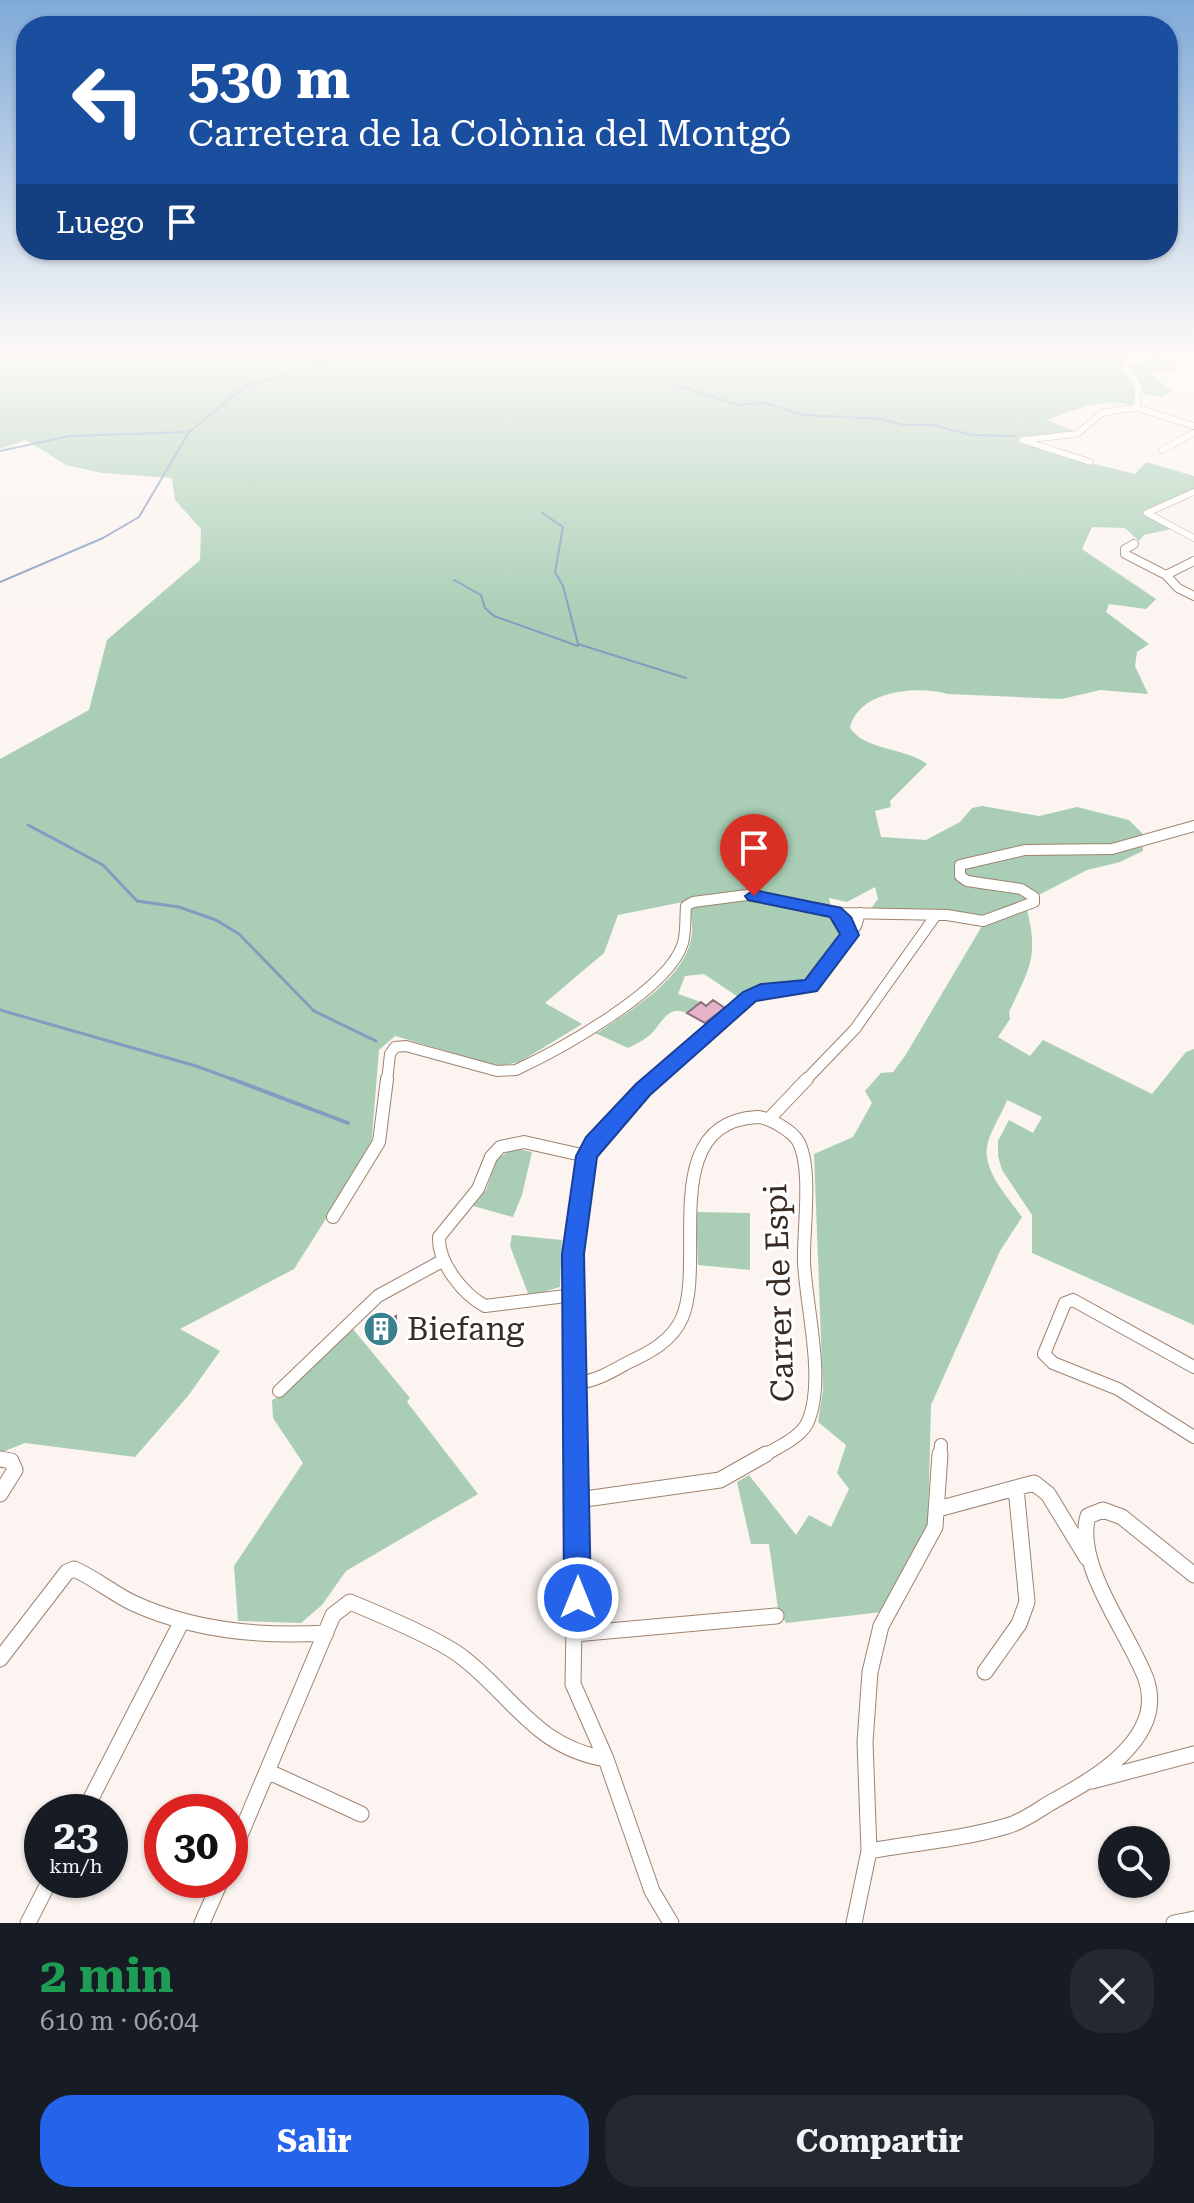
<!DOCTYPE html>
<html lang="es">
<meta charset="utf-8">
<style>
:root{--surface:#171b24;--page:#242831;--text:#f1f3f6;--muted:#9ea1a6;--accent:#2563eb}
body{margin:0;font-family:"Roboto Serif",serif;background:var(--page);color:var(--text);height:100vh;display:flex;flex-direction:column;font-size:30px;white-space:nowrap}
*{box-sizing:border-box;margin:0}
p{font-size:26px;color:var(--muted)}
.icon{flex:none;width:44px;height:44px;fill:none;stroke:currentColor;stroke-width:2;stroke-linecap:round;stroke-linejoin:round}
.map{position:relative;height:1923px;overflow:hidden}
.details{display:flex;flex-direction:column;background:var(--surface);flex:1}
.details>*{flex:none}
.hud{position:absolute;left:16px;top:16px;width:1162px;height:244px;border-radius:32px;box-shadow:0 2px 6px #0004;background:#1a4fa0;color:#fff;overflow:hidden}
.fabs{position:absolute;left:1098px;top:1826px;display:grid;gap:16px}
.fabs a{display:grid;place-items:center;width:72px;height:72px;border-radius:50%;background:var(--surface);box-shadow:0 2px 6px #0004;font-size:40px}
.speed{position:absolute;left:24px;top:1794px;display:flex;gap:16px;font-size:40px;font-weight:700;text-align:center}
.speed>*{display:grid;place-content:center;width:104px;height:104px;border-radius:50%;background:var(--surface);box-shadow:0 2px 6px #0004;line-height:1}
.speed small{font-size:20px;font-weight:400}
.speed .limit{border:12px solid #d22;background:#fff;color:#111}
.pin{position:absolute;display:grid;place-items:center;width:68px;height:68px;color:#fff;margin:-82px -34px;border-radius:50% 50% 50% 0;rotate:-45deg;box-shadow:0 0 8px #0007}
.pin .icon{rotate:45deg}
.me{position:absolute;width:88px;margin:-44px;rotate:0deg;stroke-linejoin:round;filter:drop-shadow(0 0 6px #0008)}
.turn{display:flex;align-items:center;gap:28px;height:168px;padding:0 40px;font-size:36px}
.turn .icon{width:104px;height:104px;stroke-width:2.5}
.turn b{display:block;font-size:56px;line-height:68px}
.then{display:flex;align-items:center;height:76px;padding:0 40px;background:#0003;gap:16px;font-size:30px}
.round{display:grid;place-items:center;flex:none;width:84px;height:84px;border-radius:32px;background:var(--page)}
.summary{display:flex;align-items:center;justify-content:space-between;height:136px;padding:0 40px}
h1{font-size:48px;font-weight:700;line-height:60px;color:#1e9e55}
.button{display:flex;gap:16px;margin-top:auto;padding:16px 40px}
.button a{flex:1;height:92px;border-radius:32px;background:var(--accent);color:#fff;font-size:32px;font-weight:700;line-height:92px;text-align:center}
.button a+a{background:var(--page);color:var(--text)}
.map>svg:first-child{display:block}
.green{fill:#a9ceb5}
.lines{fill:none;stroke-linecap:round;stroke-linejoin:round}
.stream-far2{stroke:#839cbf;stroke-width:2}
.stream-far1{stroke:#839cbf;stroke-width:3}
.stream{stroke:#839cbf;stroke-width:4}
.building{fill:#e3b4c8;stroke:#8f6f7c;stroke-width:2}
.minor-far4-casing{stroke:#9f836e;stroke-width:7}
.minor-far3-casing{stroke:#9f836e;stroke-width:10}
.minor-far2-casing{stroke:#9f836e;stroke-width:12}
.minor-far1-casing{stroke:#9f836e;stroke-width:14}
.minor-casing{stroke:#9f836e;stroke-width:17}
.minor-far4{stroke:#fff;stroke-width:6}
.minor-far3{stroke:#fff;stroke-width:8}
.minor-far2{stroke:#fff;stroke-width:10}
.minor-far1{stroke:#fff;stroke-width:12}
.minor{stroke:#fff;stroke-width:15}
.route{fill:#2563eb;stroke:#184099;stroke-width:2}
.labels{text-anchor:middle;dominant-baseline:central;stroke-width:6;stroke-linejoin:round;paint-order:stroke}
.near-street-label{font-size:32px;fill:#372b23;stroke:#fff}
.near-poi-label{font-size:32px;fill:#372b23;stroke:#fff;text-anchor:start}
</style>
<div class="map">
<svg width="1194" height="1923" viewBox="0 0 1194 1923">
<rect width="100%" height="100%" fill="#fbf4f0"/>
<!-- green -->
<path class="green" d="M0 350H1152L1181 365 1173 371 1147 370 1173 392 1160 397 1142 394 1143 387 1132 371H1124L1135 390 1133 406C1103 396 1076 410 1047 420L1076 432 1018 440 1050 453 1135 474 1146 462 1194 476V490L1142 514 1171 529 1144 535 1139 541 1125 528 1092 527 1082 549 1156 599 1146 609 1109 604 1106 612 1149 644 1137 652 1135 666 1148 694 1100 690 1062 699 948 694C916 685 858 691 850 728 866 751 904 747 927 764L890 801 891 807 875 811 881 837 926 840 960 822 972 808 982 806 1039 816 1077 807 1129 820 1143 834V851L1120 862 1087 870 1025 902C1039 956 1032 963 1009 1012L1010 1019 998 1037 1030 1056 1043 1040 1152 1094 1186 1052 1194 1049V1325L1032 1253V1215L1002 1170 998 1156V1141L1009 1120 1033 1133 1042 1117 1007 1100C1002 1114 992 1128 988 1142 980 1169 1008 1197 1022 1217L1000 1251 931 1405 928 1522 924 1538 882 1612 786 1623 778 1609 769 1544H751L737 1482 749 1475 796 1535 809 1515 831 1527 849 1489 837 1473 846 1445 818 1422 823 1390 814 1154 853 1137 872 1103 865 1091 881 1073 893 1072 905 1056 982 926C949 912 907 919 871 916L867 914 878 899 875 887 847 902 829 898 833 915 846 931 806 982 759 987 741 999 704 974 685 976 678 994 701 1002 687 1013C668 1004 662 1023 651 1034 644 1040 636 1044 628 1048L593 1032H599C631 1010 688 977 692 933 693 923 690 911 688 901L618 915 604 953 545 1003 582 1024 520 1062 498 1066 395 1036 379 1050 371 1148 294 1269 180 1329 220 1351 188 1396 135 1457 25 1443 0 1453V759L89 710 107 640 200 560 201 529 175 500 172 478 102 473 66 465 26 440 0 449Z
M514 1148 532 1152 522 1195 513 1217 473 1206 486 1190 497 1159Z
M696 1212 750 1213V1270L698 1265Z
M512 1235 562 1240 560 1287 529 1296 510 1246Z
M353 1329 410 1398 407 1402 478 1494 346 1571 322 1605 301 1623 238 1621 234 1566 303 1463 273 1418 272 1400 287 1392Z"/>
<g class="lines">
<!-- stream-far2 -->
<path class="stream-far2" d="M673 384 738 405 764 403 804 415 880 419 904 425H933L971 435 1014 436
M0 451 70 436 189 432
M542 513 563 527 555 572 563 586 578 644 686 678
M454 580 481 595 485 608 494 616 578 646
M0 582 103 538 139 517 189 432 246 386 333 361 353 350"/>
<!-- stream-far1 -->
<path class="stream-far1" d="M28 825 103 865 137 901 179 907 216 920 239 934 314 1011 376 1041
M0 1010 196 1066 237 1081"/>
<!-- stream -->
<path class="stream" d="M232 1079 348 1123"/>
</g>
<!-- building -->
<path class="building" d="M713 1000 725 1008 705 1023 687 1013 701 1002 706 1006Z
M396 1316V1326L376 1342 370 1328Z"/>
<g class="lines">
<defs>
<path id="minor-far4" d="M1137 408 1138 385 1125 365 1158 350
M1162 450 1194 433
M1090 462 1022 440 1077 434 1102 413 1123 409 1137 408 1194 426
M1147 513 1194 538
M1147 513 1194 492"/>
<path id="minor-far3" d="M1134 544 1125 549V554L1166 575 1178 588 1194 596
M1166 575 1194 561"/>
<path id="minor-far2" d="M387 1081 390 1054 395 1047 406 1046 497 1071 516 1070C559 1050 669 990 683 943 686 932 685 918 686 906L693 902 747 895 842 913 947 915 983 921 1034 902V897L1021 889 967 881 960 876V865L1025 850 1112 849 1194 826
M652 1081 754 993 810 986 856 926 860 913
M805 1081 855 1029 936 915"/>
<path id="minor-far1" d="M769 1119 807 1079
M333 1217 379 1142 387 1079
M574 1295 485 1306C463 1294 438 1263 439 1237L478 1189 491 1157 500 1147 524 1142 586 1156
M1194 1367 1073 1300 1065 1303 1044 1354 1053 1363 1118 1389 1194 1437
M577 1383C596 1381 611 1372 627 1363 649 1353 672 1341 682 1318 707 1261 656 1123 757 1117 769 1117 792 1131 798 1141 813 1168 803 1230 804 1262 806 1307 825 1377 809 1419 803 1437 778 1447 763 1456
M279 1391 378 1296 442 1261
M577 1456 573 1254 576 1208 590 1148 654 1079
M940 1456 941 1445"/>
<path id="minor" d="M577 1454 573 1684 606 1759 652 1891 671 1923
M0 1459 11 1461 15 1470 0 1494
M578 1500 720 1480 766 1454
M938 1509 1034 1483 1048 1494 1087 1558
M575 1634 776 1616
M0 1659 67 1572 74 1569C95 1578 112 1593 133 1603 194 1631 260 1637 326 1633
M985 1672 1019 1624 1027 1602 1016 1488
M269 1772 361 1814
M1092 1781 1194 1754
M84 1812 182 1621
M869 1851C914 1843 963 1839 1007 1826 1022 1822 1037 1811 1050 1803 1092 1780 1167 1739 1146 1679 1129 1633 1074 1565 1088 1516L1103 1510 1122 1517 1194 1575
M230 1859 333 1615 350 1602C379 1614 439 1639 462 1657 514 1697 535 1747 606 1759
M28 1923 50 1880
M202 1923 221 1880
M854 1923 869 1851 865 1742 870 1672 881 1626 935 1527 940 1454
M1174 1923 1194 1919"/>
</defs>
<!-- minor-far4 casing -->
<use href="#minor-far4" class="minor-far4-casing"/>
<!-- minor-far3 casing -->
<use href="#minor-far3" class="minor-far3-casing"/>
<!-- minor-far2 casing -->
<use href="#minor-far2" class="minor-far2-casing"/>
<!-- minor-far1 casing -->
<use href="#minor-far1" class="minor-far1-casing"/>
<!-- minor casing -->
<use href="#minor" class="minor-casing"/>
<!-- minor-far4 -->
<use href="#minor-far4" class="minor-far4"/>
<!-- minor-far3 -->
<use href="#minor-far3" class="minor-far3"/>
<!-- minor-far2 -->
<use href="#minor-far2" class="minor-far2"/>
<!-- minor-far1 -->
<use href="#minor-far1" class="minor-far1"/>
<!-- minor -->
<use href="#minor" class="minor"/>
</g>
<!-- sky -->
<linearGradient id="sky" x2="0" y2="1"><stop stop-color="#7faad8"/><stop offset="0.57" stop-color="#fdfaf8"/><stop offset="1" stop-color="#fdfaf8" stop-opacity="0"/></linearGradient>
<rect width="1194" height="619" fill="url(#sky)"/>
<!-- route -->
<path class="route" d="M754 890 841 908 851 917 859 935 817 991 756 1001 650 1095 597 1157 584 1254 591 1598 587 1608 578 1612 568 1608 564 1598 562 1254 576 1156 586 1137 636 1084 743 992 761 984 805 980 840 934 830 917 748 900 745 896Z"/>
<!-- icons -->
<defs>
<symbol id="building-disc" viewBox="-11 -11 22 22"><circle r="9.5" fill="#3b808d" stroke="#fff"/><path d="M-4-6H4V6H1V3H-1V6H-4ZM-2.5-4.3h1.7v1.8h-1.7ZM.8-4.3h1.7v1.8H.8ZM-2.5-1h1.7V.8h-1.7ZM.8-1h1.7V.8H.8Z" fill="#fff"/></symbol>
</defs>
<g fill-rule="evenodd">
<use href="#building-disc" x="361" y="1309" width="40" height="40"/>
</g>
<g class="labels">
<!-- near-street labels -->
<g class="near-street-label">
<text transform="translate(779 1293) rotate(-92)">Carrer de Espi</text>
</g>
<!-- near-poi labels -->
<g class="near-poi-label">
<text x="407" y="1329">Biefang</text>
</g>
</g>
</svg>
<div class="fabs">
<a><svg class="icon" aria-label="search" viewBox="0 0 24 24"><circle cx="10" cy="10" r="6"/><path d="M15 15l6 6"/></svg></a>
</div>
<div class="speed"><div>23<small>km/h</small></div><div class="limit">30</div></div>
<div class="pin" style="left:754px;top:896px;background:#d93025"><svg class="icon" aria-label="arrive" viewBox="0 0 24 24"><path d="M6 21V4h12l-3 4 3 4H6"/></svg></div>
<svg class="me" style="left:578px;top:1598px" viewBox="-20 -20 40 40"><circle r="17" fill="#2563eb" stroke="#fff" stroke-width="3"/><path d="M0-11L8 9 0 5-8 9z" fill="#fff"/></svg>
<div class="hud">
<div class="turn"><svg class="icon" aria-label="left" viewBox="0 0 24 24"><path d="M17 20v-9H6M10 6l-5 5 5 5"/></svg><div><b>530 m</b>Carretera de la Colònia del Montgó</div></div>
<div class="then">Luego<svg class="icon" aria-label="arrive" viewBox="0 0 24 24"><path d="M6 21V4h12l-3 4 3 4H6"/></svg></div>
</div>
</div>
<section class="details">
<div class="summary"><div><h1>2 min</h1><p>610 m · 06:04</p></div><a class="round"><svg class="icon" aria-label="close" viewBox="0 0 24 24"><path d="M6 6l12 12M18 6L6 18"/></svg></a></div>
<div class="button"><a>Salir</a><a>Compartir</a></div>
</section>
